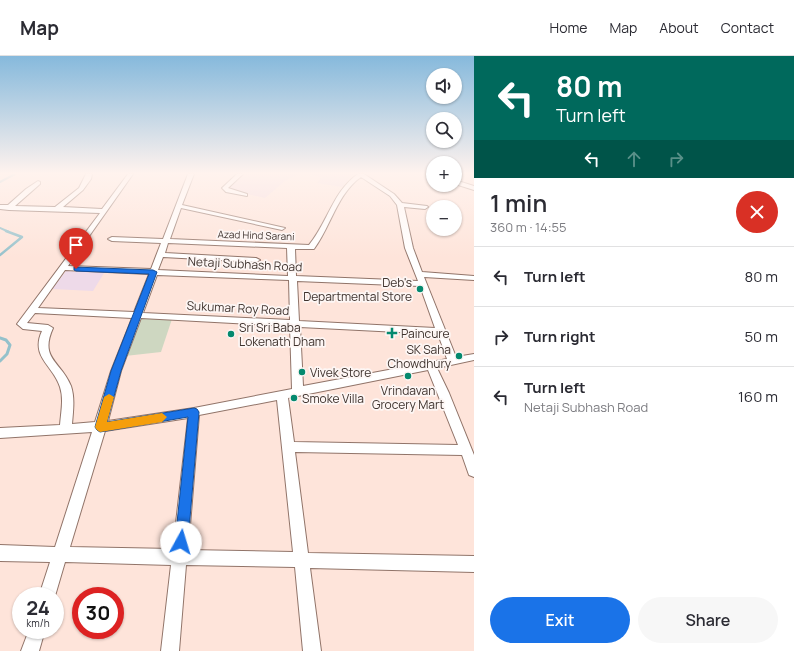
<!DOCTYPE html>
<meta charset="utf-8">
<style>
:root{--surface:#fff;--page:#f7f7f7;--text:#2b2b33;--muted:#7c7c81;--line:#e1e1e2;--accent:#1a73e8}
body{margin:0;font-family:Manrope,sans-serif;background:var(--page);color:var(--text);height:100vh;display:flex;flex-direction:column;font-size:15px;white-space:nowrap}
*{box-sizing:border-box;margin:0}
p{font-size:13px;color:var(--muted)}
.icon{flex:none;width:22px;height:22px;fill:none;stroke:currentColor;stroke-width:2;stroke-linecap:round;stroke-linejoin:round}
.map{position:relative;flex:1;overflow:hidden}
.drawer{display:flex;flex-direction:column;background:var(--surface);width:320px}
.drawer>*{flex:none}
.hud{background:#00695c;color:#fff;overflow:hidden}
.buttons{position:absolute;left:426px;top:12px;display:grid;gap:8px}
.buttons a{display:grid;place-items:center;width:36px;height:36px;border-radius:50%;background:var(--surface);box-shadow:0 1px 3px #0004;font-size:20px}
.speed{position:absolute;left:12px;top:531px;display:flex;gap:8px;font-size:20px;font-weight:700;text-align:center}
.speed>*{display:grid;place-content:center;width:52px;height:52px;border-radius:50%;background:var(--surface);box-shadow:0 1px 3px #0004;line-height:1}
.speed small{font-size:10px;font-weight:400}
.speed .limit{border:6px solid #d22;background:#fff;color:#111}
.pin{position:absolute;display:grid;place-items:center;width:34px;height:34px;color:#fff;margin:-41px -17px;border-radius:50% 50% 50% 0;rotate:-45deg;box-shadow:0 0 4px #0007}
.pin .icon{rotate:45deg}
.me{position:absolute;width:44px;margin:-22px;rotate:6deg;stroke-linejoin:round;filter:drop-shadow(0 0 3px #0008)}
.turn{display:flex;align-items:center;gap:14px;height:84px;padding:0 16px;font-size:18px}
.turn .icon{width:52px;height:52px;stroke-width:2.5}
.turn b{display:block;font-size:28px;line-height:34px}
.lanes{display:flex;align-items:center;height:38px;padding:0 16px;background:#0003;justify-content:center;gap:20px;direction:ltr}
.lanes .off{opacity:.35}
.round{display:grid;place-items:center;flex:none;width:42px;height:42px;border-radius:21px;background:var(--page)}
.headline{display:flex;align-items:center;justify-content:space-between;height:68px;padding:0 16px}
h1{font-size:24px;font-weight:600;line-height:30px}
.button{display:flex;gap:8px;margin-top:auto;padding:8px 16px}
.button a{flex:1;height:46px;border-radius:24px;background:var(--accent);color:#fff;font-size:16px;font-weight:600;line-height:46px;text-align:center}
.button a+a{background:var(--page);color:var(--text)}
ul{padding:0;list-style:none}
li{display:flex;align-items:center;gap:12px;height:60px;padding:0 16px;border-top:1px solid var(--line)}
li div{flex:1}
li b{display:block;font-size:15px}
li em{font-style:normal}
header{display:flex;align-items:center;gap:24px;box-sizing:border-box;height:56px;padding:0 20px;background:var(--surface);border-bottom:1px solid var(--line)}
header strong{font-size:19px}
nav{display:flex;gap:22px;margin-inline-start:auto;font-size:14px}
main{display:flex;flex:1;min-height:0}
.map>svg:first-child{display:block}
.industrial{fill:#f3d9df}
.education{fill:#eedae9}
.green{fill:#ced7c1}
.lines{fill:none;stroke-linecap:round;stroke-linejoin:round}
.stream-far2{stroke:#94c1cb;stroke-width:2}
.stream-far1{stroke:#94c1cb;stroke-width:2.5}
.stream{stroke:#94c1cb;stroke-width:3}
.minor-casing{stroke:#917469;stroke-width:2}
.minor{fill:#fff;fill-rule:evenodd}
.route{fill:#1a73e8;stroke:#114b97}
.slow{fill:#f59e0b}
.poi-dot{fill:#04896e;stroke:#fdf6f4;stroke-width:1.5}
.labels{text-anchor:middle;dominant-baseline:central;stroke-width:3.5;stroke-linejoin:round;paint-order:stroke}
.far-street-label{font-size:10px;fill:#3f332e;stroke:#fdf6f4}
.street-label{font-size:12px;fill:#3f332e;stroke:#fdf6f4}
.poi-label{font-size:12px;fill:#3f332e;stroke:#fdf6f4;text-anchor:start}
</style>
<header>
<strong>Map</strong>
<nav><a>Home</a><a>Map</a><a>About</a><a>Contact</a></nav>
</header>
<main>
<div class="map">
<svg width="474" height="595" viewBox="0 0 474 595">
<rect width="100%" height="100%" fill="#fee4da"/>
<!-- industrial -->
<path class="industrial" d="M245 118H299L286 124 265 142 229 134V130Z
M309 118H353L342 131 317 127 322 121Z"/>
<!-- education -->
<path class="education" d="M66 215 104 217 93 235 52 233Z"/>
<!-- green -->
<path class="green" d="M143 261 172 263 161 296 125 300 138 263Z"/>
<g class="lines">
<!-- stream-far2 -->
<path class="stream-far2" d="M0 126 15 118
M0 172 9 176"/>
<!-- stream-far1 -->
<path class="stream-far1" d="M0 199 22 181 6 175"/>
<!-- stream -->
<path class="stream" d="M0 282 6 284 10 289 7 298 0 305"/>
<defs>
<path id="minor" d="M86 118H92L91 123 83 134 63 151 102 153 128 118H133L68 210 151 213 161 187 112 185 108 183 112 181 163 183 188 118H194L182 149 285 172 282 174 181 152 170 183 309 189C328 166 333 135 358 118H364L394 138 402 147 427 150 428 151 425 153 404 151 413 192 422 216 474 220V224L424 221 456 301 474 298V304L437 312 449 337 474 399V421L469 419 462 399 295 396 308 497 474 500V516L310 512 321 595H303L295 511 186 509 179 595H161L171 509 65 506 55 540H39L50 506 0 505V489L55 491 92 376 0 382V372L60 369C61 356 64 343 60 331 53 309 30 301 42 275L23 273 17 268 100 157 9 154 0 153V149H8L26 133 38 125 40 126V128L15 150 55 151 79 132ZM361 121 390 140 397 149 405 192 418 225 296 220 295 193H314C331 170 337 138 361 121ZM168 187 287 192 288 220 158 214 163 201 256 206 260 204 256 202 165 197ZM65 214 149 218 134 256 38 252ZM157 219 289 224 290 264 143 257ZM297 225 420 230 435 272 299 265ZM35 257 132 262 111 315 95 366 72 368C73 356 75 342 71 330 61 305 39 303 53 272L48 269 27 267ZM141 262 290 270 292 333 194 352 108 365 121 315ZM300 271 438 278 447 303 303 330ZM428 314 458 389 294 386 288 342ZM277 344 293 496 188 494 199 359ZM188 362 173 493 70 491 105 375Z
M237 118H243L228 132 247 138V140L226 136 222 132Z
M428 118H433V121Z
M455 118H458L455 121Z
M455 124 474 130V134L455 128Z
M29 574H45L39 595H21Z"/>
</defs>
<!-- minor casing -->
<use href="#minor" class="minor-casing"/>
<!-- minor -->
<use href="#minor" class="minor"/>
</g>
<!-- sky -->
<linearGradient id="sky" x2="0" y2="1"><stop stop-color="#86b9dc"/><stop offset="0.58" stop-color="#fff3ee"/><stop offset="1" stop-color="#fff3ee" stop-opacity="0"/></linearGradient>
<rect width="474" height="202" fill="url(#sky)"/>
<!-- route -->
<path class="route" d="M74 211 153 214 157 216 121 315 107 366 194 352 197 353 199 356 188 486 186 490 181 492 177 490 175 486 188 361 100 376 97 374 95 371 111 315 149 218 76 215 74 214Z"/>
<!-- slow -->
<path class="slow" d="M109 338 114 341 107 366 162 357 167 361 162 366 100 376 97 374 95 371 104 341Z"/>
<!-- markers -->
<g class="poi-dot">
<circle cx="420" cy="233" r="4"/>
<path d="M390 271h4v4h4v4h-4v4h-4v-4h-4v-4h4z"/>
<circle cx="231" cy="278" r="4"/>
<circle cx="459" cy="300" r="4"/>
<circle cx="302" cy="316" r="4"/>
<circle cx="408" cy="320" r="4"/>
<circle cx="294" cy="342" r="4"/>
</g>
<g class="labels">
<!-- far-street labels -->
<g class="far-street-label">
<text transform="translate(256 179) rotate(2)">Azad Hind Sarani</text>
</g>
<!-- street labels -->
<g class="street-label">
<text transform="translate(245 208) rotate(3)">Netaji Subhash Road</text>
<text transform="translate(238 252) rotate(3)">Sukumar Roy Road</text>
</g>
<!-- poi labels -->
<g class="poi-label">
<text x="412" y="226" text-anchor="end">Deb's<tspan x="412" dy="14">Departmental Store</tspan></text>
<text x="239" y="271">Sri Sri Baba<tspan x="239" dy="14">Lokenath Dham</tspan></text>
<text x="401" y="277">Paincure</text>
<text x="451" y="293" text-anchor="end">SK Saha<tspan x="451" dy="14">Chowdhury</tspan></text>
<text x="310" y="316">Vivek Store</text>
<text x="408" y="334" text-anchor="middle">Vrindavan<tspan x="408" dy="14">Grocery Mart</tspan></text>
<text x="302" y="342">Smoke Villa</text>
</g>
</g>
</svg>
<div class="buttons">
<a><svg class="icon" aria-label="sound" viewBox="0 0 24 24"><path d="M4 9h4l5-4v14l-5-4H4zM17 9q2 3 0 6"/></svg></a>
<a><svg class="icon" aria-label="search" viewBox="0 0 24 24"><circle cx="10" cy="10" r="6"/><path d="M15 15l6 6"/></svg></a>
<a>+</a>
<a>−</a>
</div>
<div class="speed"><div>24<small>km/h</small></div><div class="limit">30</div></div>
<div class="pin" style="left:76px;top:213px;background:#d93025"><svg class="icon" aria-label="arrive" viewBox="0 0 24 24"><path d="M6 21V4h12l-3 4 3 4H6"/></svg></div>
<svg class="me" style="left:181px;top:486px" viewBox="-20 -20 40 40"><circle r="19" fill="#fff"/><path d="M0-13L10 11 0 6-10 11z" fill="#1a73e8"/></svg>
</div>
<section class="drawer">
<div class="hud">
<div class="turn"><svg class="icon" aria-label="left" viewBox="0 0 24 24"><path d="M17 20v-9H6M10 6l-5 5 5 5"/></svg><div><b>80 m</b>Turn left</div></div>
<div class="lanes"><svg class="icon" aria-label="left" viewBox="0 0 24 24"><path d="M17 20v-9H6M10 6l-5 5 5 5"/></svg><svg class="icon off" aria-label="ahead" viewBox="0 0 24 24"><path d="M12 20V5M6 11l6-6 6 6"/></svg><svg class="icon off" aria-label="right" viewBox="0 0 24 24"><path d="M7 20v-9h11M14 6l5 5-5 5"/></svg></div>
</div>
<div class="headline"><div><h1>1 min</h1><p>360 m · 14:55</p></div><a class="round" style="background:#d93025;color:#fff"><svg class="icon" aria-label="close" viewBox="0 0 24 24"><path d="M6 6l12 12M18 6L6 18"/></svg></a></div>
<ul>
<li><svg class="icon" aria-label="left" viewBox="0 0 24 24"><path d="M17 20v-9H6M10 6l-5 5 5 5"/></svg><div><b>Turn left</b></div><em>80 m</em></li>
<li><svg class="icon" aria-label="right" viewBox="0 0 24 24"><path d="M7 20v-9h11M14 6l5 5-5 5"/></svg><div><b>Turn right</b></div><em>50 m</em></li>
<li><svg class="icon" aria-label="left" viewBox="0 0 24 24"><path d="M17 20v-9H6M10 6l-5 5 5 5"/></svg><div><b>Turn left</b><p>Netaji Subhash Road</p></div><em>160 m</em></li>
</ul>
<div class="button"><a>Exit</a><a>Share</a></div>
</section>
</main>
